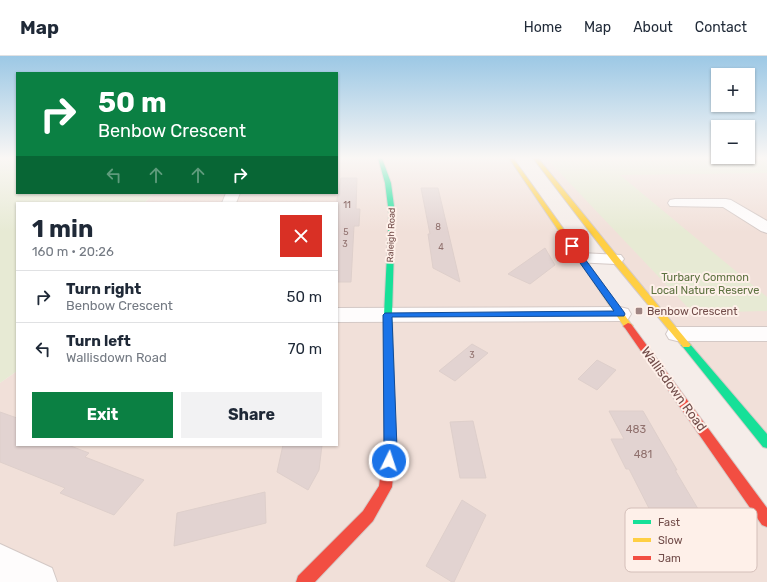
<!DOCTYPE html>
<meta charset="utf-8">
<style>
:root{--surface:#fff;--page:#f2f2f3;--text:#1f2937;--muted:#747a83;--line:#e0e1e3;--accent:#0b8043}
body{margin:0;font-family:Rubik,sans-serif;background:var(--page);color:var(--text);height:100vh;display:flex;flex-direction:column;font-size:15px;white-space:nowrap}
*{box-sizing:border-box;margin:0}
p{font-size:13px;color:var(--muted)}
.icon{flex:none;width:22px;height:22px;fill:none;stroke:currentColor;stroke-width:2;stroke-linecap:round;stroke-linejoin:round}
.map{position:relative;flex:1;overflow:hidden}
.details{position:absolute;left:16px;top:146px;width:322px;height:244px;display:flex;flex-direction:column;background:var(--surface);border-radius:0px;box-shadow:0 1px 3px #0004}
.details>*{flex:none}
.top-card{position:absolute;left:16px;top:16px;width:322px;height:122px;border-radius:0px;box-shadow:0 1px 3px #0004;background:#0b8043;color:#fff;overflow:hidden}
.tools{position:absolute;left:711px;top:12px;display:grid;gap:8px}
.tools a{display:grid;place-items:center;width:44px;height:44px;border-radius:0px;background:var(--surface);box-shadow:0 1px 3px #0004;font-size:20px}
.pin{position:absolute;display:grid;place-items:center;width:34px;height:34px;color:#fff;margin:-17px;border-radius:8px;box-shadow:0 2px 6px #0006}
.me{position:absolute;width:44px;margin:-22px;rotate:4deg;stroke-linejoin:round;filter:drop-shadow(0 0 3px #0008)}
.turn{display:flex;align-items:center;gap:14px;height:84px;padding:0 16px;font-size:18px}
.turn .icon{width:52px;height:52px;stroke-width:2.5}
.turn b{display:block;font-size:28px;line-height:34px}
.lanes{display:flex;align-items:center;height:38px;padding:0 16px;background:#0003;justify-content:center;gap:20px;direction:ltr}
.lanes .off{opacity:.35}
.round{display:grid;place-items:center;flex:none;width:42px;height:42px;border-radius:0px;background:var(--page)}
.head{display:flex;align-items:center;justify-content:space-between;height:68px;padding:0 16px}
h1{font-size:24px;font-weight:700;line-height:30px}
.action{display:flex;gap:8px;margin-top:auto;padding:8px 16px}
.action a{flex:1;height:46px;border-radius:0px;background:var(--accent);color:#fff;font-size:16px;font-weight:700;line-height:46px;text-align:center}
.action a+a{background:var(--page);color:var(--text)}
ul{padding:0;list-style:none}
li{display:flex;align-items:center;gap:12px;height:52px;padding:0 16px;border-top:1px solid var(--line)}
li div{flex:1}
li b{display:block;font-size:15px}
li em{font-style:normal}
header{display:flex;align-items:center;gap:24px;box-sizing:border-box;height:56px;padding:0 20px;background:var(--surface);border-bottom:1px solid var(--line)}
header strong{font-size:19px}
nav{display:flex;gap:22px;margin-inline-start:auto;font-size:14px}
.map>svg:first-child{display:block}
.residential{fill:#f1e0d9}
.green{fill:#e7ead4}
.building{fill:#e2d3d1;stroke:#decfcb}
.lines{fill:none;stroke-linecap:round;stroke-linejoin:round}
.street-casing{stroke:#d4c9c6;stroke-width:2}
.fast-casing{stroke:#d5cac7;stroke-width:2}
.slow-casing{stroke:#d5cac7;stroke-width:2}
.jam-casing{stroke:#d5cac7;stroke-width:2}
.street{fill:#fefcfc;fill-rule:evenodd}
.fast{fill:#16e098;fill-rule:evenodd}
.slow{fill:#ffcf43;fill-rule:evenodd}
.jam{fill:#f24e42;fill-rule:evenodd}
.route{fill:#1a73e8;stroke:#114b97}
.poi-dot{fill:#a08582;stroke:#fef0e9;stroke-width:1.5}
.labels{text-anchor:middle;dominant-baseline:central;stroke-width:4;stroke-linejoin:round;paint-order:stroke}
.number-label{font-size:9px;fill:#90716e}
.far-street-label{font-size:9px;fill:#724d4a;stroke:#fef0e9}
.park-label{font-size:11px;fill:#5d7240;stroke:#fef0e9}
.poi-label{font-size:11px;fill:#724d4a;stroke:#fef0e9;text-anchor:start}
.near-number-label{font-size:11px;fill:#90716e}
.near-street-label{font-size:13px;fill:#724d4a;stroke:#fef0e9}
.key{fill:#fef0e9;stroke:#d4bfb9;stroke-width:1}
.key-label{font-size:11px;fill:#724d4a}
</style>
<header>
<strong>Map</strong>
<nav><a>Home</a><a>Map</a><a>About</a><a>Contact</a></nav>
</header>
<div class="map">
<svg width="767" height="526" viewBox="0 0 767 526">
<rect width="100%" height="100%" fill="#f5ede9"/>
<!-- residential -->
<path class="residential" d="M337 102H511L767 464V526H0V327L17 315V389H337V147H144L154 137H337Z
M535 102H767V387Z"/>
<!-- green -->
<path class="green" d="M0 102H17V137H154L144 147H17V315L0 327Z
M546 102H767V117L620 119 767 241V255L693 257Z"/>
<!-- building -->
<path class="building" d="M341 122H357L356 153H360L359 170H354L351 226H337V143Z
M421 132H438L460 226 433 212 428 178H430Z
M545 192 555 209 530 228 508 218Z
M472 288 488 297 455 325 439 315Z
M597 304 616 314 597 334 578 323Z
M609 355H643L677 414H675L733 512H696L672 468H657L629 413H626L611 383H624Z
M0 356 17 362V389H68L89 397 85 401 144 424 114 459 60 437 65 432 0 406Z
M473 365 486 422H460L450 366Z
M283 389H322L319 414 308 434 277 416Z
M265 436 266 467 174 490 177 457Z
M462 444 486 459 454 526H452L426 510Z"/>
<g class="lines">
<defs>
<path id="street" d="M226 137H240L236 147H222Z
M675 143H726L731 144 767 165V177L761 175 723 151 670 150 668 147 670 144Z
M580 197 621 199 624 203 621 207 615 208 574 206 571 202 574 198Z
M620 251 628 253 631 258 628 263 620 265 337 266V252Z
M677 271H767V285H677L669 283 666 278 669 273Z
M0 488 52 512 57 526H0Z"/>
<path id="fast" d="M378 102H382L391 127 395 158 392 259 394 322 393 325H385L384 322V259L389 158 385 127Z
M686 286 689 287 767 378V392L763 391 683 291 681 289 683 287Z"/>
<path id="slow" d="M509 102H513L631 268 633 270 631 272H625Z
M533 102H538L618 201 689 287 691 289 689 291H683L612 205Z"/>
<path id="jam" d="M628 267 631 268 767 452V471L762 469 625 272 623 270Z
M389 318 393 319 394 322 396 392 392 431 373 465 315 526H296L298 520 363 455 379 430 384 392V322L385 319Z"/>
</defs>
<!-- street casing -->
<use href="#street" class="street-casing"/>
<!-- fast casing -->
<use href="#fast" class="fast-casing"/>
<!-- slow casing -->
<use href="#slow" class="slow-casing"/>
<!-- jam casing -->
<use href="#jam" class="jam-casing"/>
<!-- street -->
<use href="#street" class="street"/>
<!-- fast -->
<use href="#fast" class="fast"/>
<!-- slow -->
<use href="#slow" class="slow"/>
<!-- jam -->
<use href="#jam" class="jam"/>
</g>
<!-- sky -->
<linearGradient id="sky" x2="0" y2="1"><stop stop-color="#9cc8e5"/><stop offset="0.58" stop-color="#faf7f5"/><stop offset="1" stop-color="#faf7f5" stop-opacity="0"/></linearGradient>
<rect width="767" height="176" fill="url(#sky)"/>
<!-- route -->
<path class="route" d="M569 188H574L624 256 625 258 624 260 392 261 397 392 393 409 389 410 384 409 382 405 384 392 383 259 385 257 614 255 568 190Z"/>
<!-- markers -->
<rect class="poi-dot" x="635" y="251" width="8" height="8" rx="2"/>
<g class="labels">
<!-- number labels -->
<g class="number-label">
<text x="347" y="149">11</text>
<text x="438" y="171">8</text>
<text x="346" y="176">5</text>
<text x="345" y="188">3</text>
<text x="441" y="191">4</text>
<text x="472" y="299">3</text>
</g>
<!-- far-street labels -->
<g class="far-street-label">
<text transform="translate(391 179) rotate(-88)">Raleigh Road</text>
</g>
<!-- park labels -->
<g class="park-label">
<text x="705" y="221">Turbary Common<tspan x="705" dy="13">Local Nature Reserve</tspan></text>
</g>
<!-- poi labels -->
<g class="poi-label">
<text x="647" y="255">Benbow Crescent</text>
</g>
<!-- near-number labels -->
<g class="near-number-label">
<text x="636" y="373">483</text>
<text x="643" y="398">481</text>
</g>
<!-- near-street labels -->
<g class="near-street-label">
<text transform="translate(674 333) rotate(54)">Wallisdown Road</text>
</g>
</g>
<!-- legend -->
<rect x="625" y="452" width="132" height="64" rx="6" class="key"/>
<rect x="633" y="464" width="18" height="4" fill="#16e098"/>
<rect x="633" y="482" width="18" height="4" fill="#ffcf43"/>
<rect x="633" y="500" width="18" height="4" fill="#f24e42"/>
<g class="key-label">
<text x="658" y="470">Fast</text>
<text x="658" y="488">Slow</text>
<text x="658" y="506">Jam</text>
</g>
</svg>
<div class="tools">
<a>+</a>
<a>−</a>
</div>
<div class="pin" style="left:572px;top:190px;background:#d93025"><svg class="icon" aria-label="arrive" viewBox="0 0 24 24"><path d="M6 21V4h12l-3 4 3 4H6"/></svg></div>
<svg class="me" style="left:389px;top:405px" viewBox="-20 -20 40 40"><circle r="17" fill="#1a73e8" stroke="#fff" stroke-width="3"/><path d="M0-11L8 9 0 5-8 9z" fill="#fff"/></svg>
<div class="top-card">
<div class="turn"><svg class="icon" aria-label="right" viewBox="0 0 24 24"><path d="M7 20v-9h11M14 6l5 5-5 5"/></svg><div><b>50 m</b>Benbow Crescent</div></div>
<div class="lanes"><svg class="icon off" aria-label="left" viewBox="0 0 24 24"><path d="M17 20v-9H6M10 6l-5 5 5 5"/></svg><svg class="icon off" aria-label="ahead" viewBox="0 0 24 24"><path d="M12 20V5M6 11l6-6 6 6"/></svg><svg class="icon off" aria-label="ahead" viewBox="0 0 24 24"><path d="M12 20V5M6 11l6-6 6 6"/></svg><svg class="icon" aria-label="right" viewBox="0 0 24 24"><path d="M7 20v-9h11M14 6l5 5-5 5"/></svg></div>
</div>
<section class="details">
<div class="head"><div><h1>1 min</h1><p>160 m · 20:26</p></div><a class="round" style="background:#d93025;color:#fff"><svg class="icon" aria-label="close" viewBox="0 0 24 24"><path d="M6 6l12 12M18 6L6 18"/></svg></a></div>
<ul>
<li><svg class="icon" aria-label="right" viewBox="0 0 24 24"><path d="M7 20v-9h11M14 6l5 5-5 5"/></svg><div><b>Turn right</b><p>Benbow Crescent</p></div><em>50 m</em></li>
<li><svg class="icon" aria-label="left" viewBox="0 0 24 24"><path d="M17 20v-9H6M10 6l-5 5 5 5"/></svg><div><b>Turn left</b><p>Wallisdown Road</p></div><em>70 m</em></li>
</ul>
<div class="action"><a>Exit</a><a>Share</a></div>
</section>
</div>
